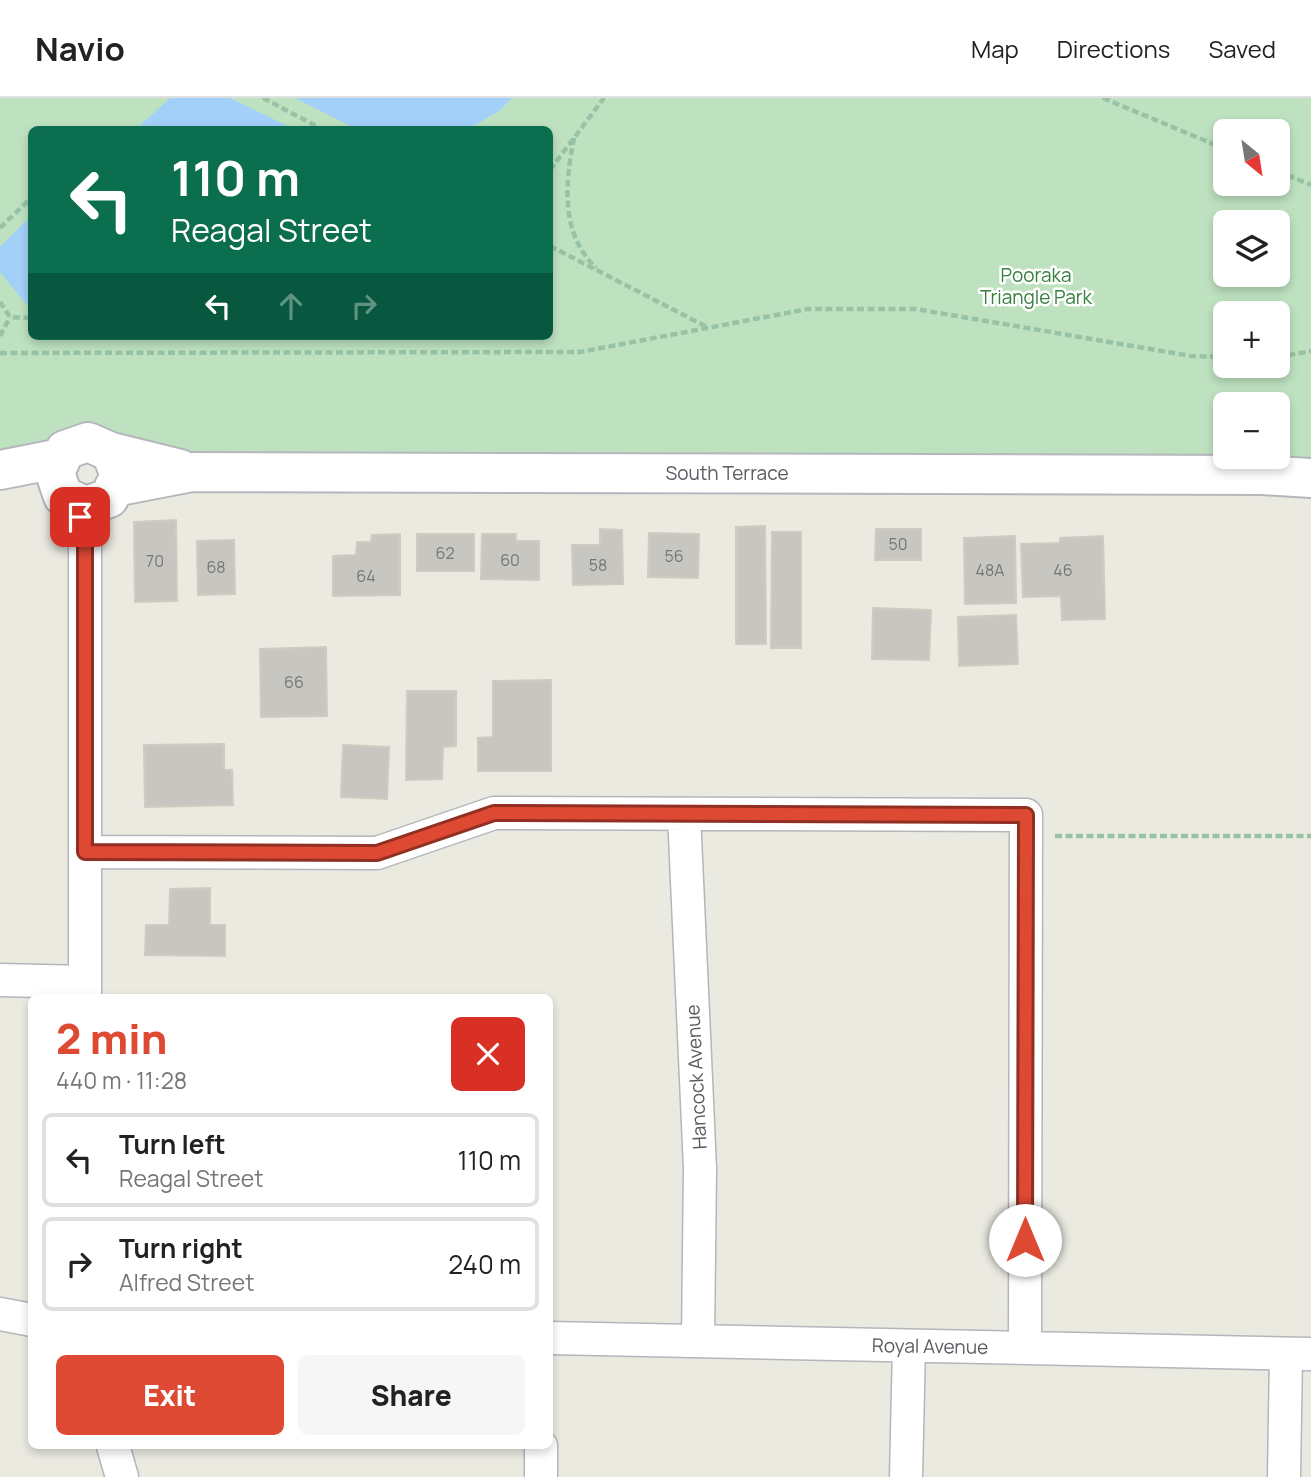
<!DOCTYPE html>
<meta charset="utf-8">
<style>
:root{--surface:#fff;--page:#f6f6f6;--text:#222;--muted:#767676;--line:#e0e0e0;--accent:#de4934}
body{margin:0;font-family:Manrope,sans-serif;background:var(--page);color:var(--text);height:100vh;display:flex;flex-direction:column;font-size:26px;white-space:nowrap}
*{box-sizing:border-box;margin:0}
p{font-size:23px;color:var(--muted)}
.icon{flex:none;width:38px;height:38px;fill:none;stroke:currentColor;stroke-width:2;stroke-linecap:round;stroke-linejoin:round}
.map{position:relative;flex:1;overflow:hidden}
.side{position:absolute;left:28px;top:896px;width:525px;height:455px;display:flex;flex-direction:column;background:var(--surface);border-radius:10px;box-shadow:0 4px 10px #0003}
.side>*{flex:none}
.hud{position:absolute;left:28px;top:28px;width:525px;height:214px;border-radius:10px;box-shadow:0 4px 10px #0003;background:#0b6e4f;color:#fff;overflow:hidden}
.needle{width:46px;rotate:150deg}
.tools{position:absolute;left:1213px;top:21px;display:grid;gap:14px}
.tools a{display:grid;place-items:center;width:77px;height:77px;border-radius:10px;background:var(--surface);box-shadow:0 4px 10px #0003;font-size:35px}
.pin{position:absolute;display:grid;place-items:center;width:60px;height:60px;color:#fff;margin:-30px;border-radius:14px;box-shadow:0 4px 10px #0006}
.me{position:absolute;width:77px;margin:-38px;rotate:0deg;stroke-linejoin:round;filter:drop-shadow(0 0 5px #0008)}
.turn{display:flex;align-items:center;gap:24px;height:147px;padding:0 28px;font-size:32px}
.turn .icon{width:91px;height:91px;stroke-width:2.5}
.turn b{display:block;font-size:49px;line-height:60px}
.lanes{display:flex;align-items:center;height:66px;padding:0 28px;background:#0003;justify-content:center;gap:35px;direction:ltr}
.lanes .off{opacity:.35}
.round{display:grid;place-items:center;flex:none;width:74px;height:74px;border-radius:10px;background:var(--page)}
.overview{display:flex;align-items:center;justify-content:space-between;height:119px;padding:0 28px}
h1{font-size:42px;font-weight:800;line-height:52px;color:var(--accent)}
.button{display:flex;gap:14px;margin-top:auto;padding:14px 28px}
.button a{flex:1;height:80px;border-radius:10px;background:var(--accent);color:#fff;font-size:28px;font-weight:800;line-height:80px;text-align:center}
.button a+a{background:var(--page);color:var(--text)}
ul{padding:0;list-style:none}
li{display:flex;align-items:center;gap:21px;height:94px;margin:0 14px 10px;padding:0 14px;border:4px solid var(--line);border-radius:10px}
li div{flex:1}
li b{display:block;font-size:26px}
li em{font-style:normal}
header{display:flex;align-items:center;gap:42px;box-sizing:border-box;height:98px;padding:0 35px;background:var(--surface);border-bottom:2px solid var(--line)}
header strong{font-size:33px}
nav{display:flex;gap:38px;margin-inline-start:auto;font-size:24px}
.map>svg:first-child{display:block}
.green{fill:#bee2c0;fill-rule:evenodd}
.water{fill:#a3d0f9}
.building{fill:#c8c6c0;stroke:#d0cbc0;stroke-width:2}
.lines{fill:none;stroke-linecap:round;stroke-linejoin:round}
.street-casing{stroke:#b3b6bb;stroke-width:35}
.secondary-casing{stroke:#b5b7bd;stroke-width:42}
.path{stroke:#98c2a6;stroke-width:4.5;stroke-dasharray:7 3.5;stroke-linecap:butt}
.street{stroke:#fff;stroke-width:32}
.secondary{stroke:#fff;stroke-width:38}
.route-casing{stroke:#902f22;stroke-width:18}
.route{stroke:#de4934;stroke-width:12}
.labels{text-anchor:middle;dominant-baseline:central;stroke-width:5;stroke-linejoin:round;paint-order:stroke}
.number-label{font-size:16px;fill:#757679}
.park-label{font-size:19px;fill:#398040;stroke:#fff}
.street-label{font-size:19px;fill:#595c61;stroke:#fff}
</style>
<header>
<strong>Navio</strong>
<nav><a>Map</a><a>Directions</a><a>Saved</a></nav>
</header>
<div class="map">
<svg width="1311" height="1379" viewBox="0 0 1311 1379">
<rect width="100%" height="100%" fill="#ebeae1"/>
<!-- green -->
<path class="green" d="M0 0H1311V368L192 374 88 344 0 371ZM32 32H550V238H32ZM1225 33H1278V86H1225ZM1225 124H1278V177H1225ZM1225 215H1278V268H1225ZM1225 306H1278V359H1225Z"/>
<!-- water -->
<path class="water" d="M170 0H230L294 31H136Z
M295 0H512L499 13 468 31 358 32Z
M31 118V212L0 174V149Z"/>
<!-- building -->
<path class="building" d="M176 422 177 503 135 504 134 424Z
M765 428 766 546H736V429Z
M600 431 622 432 623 486 573 487 572 447H600Z
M876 431H921V462H875Z
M772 434H801V550H771Z
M649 435 699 436 698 480 648 479Z
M400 436V497L333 498V458L356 457 357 444H371L372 437Z
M417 436H474V473H417Z
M482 436H516V443H539V482L481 481Z
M1015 438 1016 505 965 506 964 440Z
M1103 438 1105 521 1062 522 1061 498 1023 499 1021 446 1060 445V440Z
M234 442 235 496 198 497 197 443Z
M873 510 931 512 929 562 872 561Z
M1016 517 1018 566 959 568 958 519Z
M326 549 327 618 261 619 260 551Z
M551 582V673H478V640L493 639V583Z
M407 593H456V648L443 649 442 681 406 682Z
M224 646V672H232L233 707 145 709 144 647Z
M343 647 389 649 387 701 341 699Z
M210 790V827H225V858L145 857 146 827H169L170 791Z"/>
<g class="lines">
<defs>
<path id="street" d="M85 434V900
M684 716 700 1070 698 1243
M85 754 377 755 494 715 1026 717 1025 1250
M0 882 85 884
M0 1216 32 1222
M550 1240 1311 1256
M113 1348 122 1379
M541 1379V1348
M906 1379 909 1248
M1284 1379 1286 1256"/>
<path id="secondary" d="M111 354 120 378 109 400 86 408 63 398 55 375 65 352 88 344 111 354 180 371
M0 372 61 360
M114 389 192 374 1262 377 1311 380"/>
</defs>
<!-- street casing -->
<use href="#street" class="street-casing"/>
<!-- secondary casing -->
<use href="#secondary" class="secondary-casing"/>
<!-- path -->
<path class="path" d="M263 0 324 32
M1103 0 1225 51
M574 40C565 86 560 135 596 170
M550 72 604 0
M1278 73 1311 87
M0 130 32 99
M550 148 707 229
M0 204 10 219 32 220
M0 238 10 219
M0 255 580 254 808 211H916L1191 258 1225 259
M1278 259 1311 253
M1055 738H1311"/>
<!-- street -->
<use href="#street" class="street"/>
<!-- secondary -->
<use href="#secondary" class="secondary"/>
</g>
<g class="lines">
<defs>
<path id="route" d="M80 419 85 434V754L377 755 494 715 1026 717 1025 1142"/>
</defs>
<!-- route casing -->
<use href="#route" class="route-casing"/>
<!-- route -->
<use href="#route" class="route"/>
</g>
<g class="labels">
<!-- number labels -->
<g class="number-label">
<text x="898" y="446">50</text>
<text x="445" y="455">62</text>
<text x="674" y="458">56</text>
<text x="510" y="462">60</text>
<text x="155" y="463">70</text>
<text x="598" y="467">58</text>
<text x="216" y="469">68</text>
<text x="990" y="472">48A</text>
<text x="1063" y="472">46</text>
<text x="366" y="478">64</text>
<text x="294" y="584">66</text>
</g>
<!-- park labels -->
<g class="park-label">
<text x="1036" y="177">Pooraka<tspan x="1036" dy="22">Triangle Park</tspan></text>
</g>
<!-- street labels -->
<g class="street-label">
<text x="727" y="375">South Terrace</text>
<text transform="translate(696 979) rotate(-93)">Hancock Avenue</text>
<text transform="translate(930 1248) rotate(1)">Royal Avenue</text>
</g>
</g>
</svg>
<div class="tools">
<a><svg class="needle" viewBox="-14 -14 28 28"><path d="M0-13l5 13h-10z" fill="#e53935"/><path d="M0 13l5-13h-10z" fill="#767676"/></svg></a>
<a><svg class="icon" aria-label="layers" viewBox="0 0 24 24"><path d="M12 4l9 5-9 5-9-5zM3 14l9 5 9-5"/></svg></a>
<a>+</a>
<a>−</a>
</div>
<div class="pin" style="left:80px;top:419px;background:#d93025"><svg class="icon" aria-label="arrive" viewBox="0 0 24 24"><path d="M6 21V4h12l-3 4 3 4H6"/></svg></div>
<svg class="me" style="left:1025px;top:1142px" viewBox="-20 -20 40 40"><circle r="19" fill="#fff"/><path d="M0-13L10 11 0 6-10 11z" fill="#de4934"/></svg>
<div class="hud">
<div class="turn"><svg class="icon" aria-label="left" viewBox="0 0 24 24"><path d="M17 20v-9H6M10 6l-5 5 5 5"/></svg><div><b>110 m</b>Reagal Street</div></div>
<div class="lanes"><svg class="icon" aria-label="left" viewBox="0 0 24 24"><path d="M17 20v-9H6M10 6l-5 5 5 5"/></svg><svg class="icon off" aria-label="ahead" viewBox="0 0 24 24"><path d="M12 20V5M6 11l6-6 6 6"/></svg><svg class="icon off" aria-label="right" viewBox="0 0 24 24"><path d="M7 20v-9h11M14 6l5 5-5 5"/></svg></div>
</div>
<section class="side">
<div class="overview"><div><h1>2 min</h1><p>440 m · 11:28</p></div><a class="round" style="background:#d93025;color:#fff"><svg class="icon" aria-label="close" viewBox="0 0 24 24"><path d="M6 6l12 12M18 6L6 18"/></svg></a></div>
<ul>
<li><svg class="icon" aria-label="left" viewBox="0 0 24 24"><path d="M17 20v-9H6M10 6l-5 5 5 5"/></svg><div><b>Turn left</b><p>Reagal Street</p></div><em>110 m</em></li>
<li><svg class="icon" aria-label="right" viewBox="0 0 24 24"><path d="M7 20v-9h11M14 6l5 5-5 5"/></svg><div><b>Turn right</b><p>Alfred Street</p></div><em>240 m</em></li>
</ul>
<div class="button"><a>Exit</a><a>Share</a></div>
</section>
</div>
